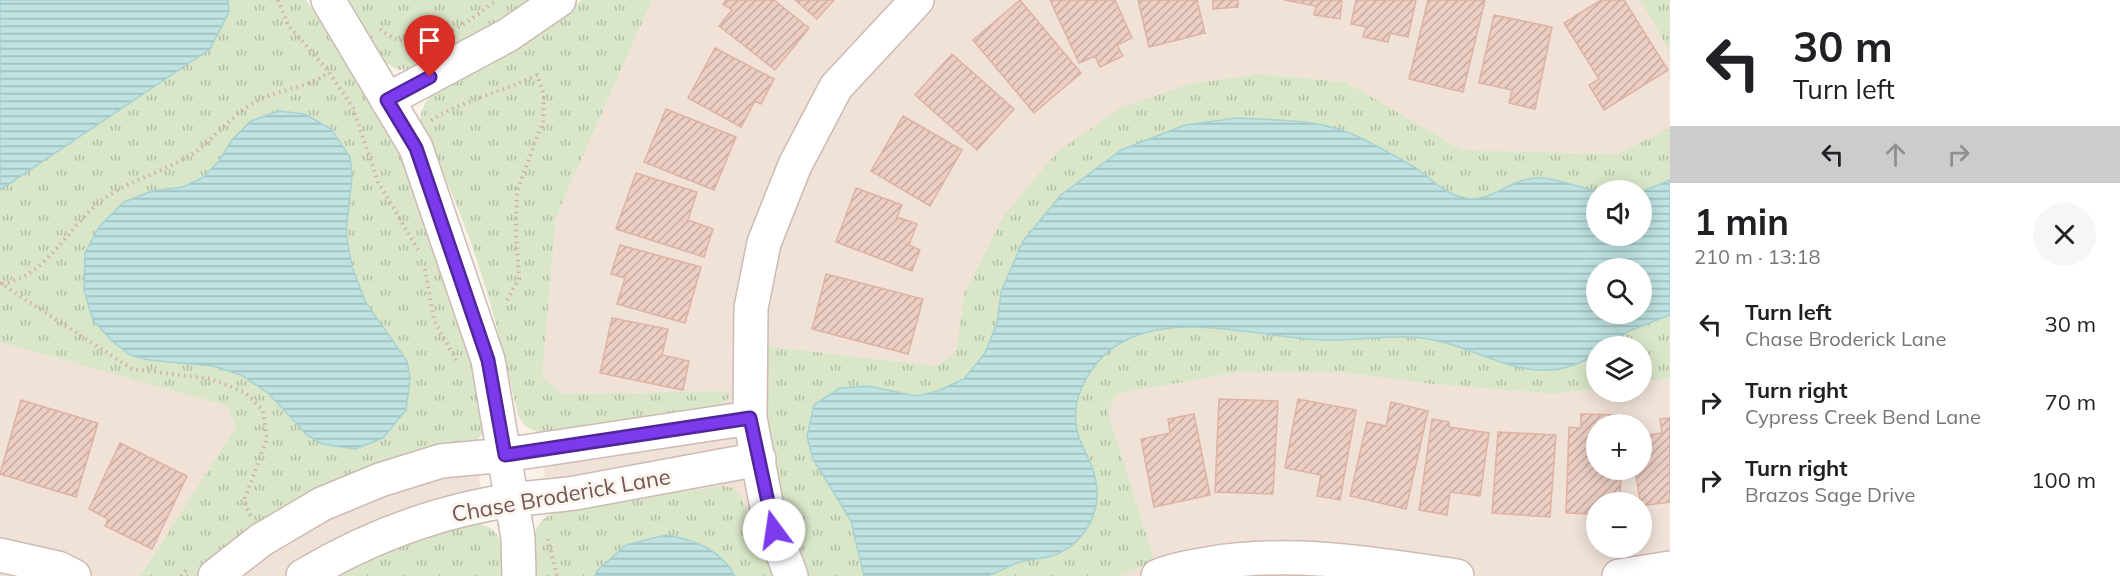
<!DOCTYPE html>
<meta charset="utf-8">
<style>
:root{--surface:#fff;--page:#f6f6f6;--text:#202124;--muted:#757577}
body{margin:0;font-family:Mulish,sans-serif;background:var(--page);color:var(--text);height:100vh;display:flex;flex-direction:column;font-size:22px;white-space:nowrap}
*{box-sizing:border-box;margin:0}
p{font-size:20px;color:var(--muted)}
.icon{flex:none;width:33px;height:33px;fill:none;stroke:currentColor;stroke-width:2;stroke-linecap:round;stroke-linejoin:round}
.map{position:relative;flex:1;overflow:hidden}
.drawer{display:flex;flex-direction:column;background:var(--surface);width:450px}
.drawer>*{flex:none}
.hud{background:#fff;color:var(--text);overflow:hidden}
.fabs{position:absolute;left:1586px;top:180px;display:grid;gap:12px}
.fabs a{display:grid;place-items:center;width:66px;height:66px;border-radius:50%;background:var(--surface);box-shadow:0 3px 15px #0003;font-size:30px}
.pin{position:absolute;display:grid;place-items:center;width:51px;height:51px;color:#fff;margin:-62px -26px;border-radius:50% 50% 50% 0;rotate:-45deg;box-shadow:0 0 6px #0007}
.pin .icon{rotate:45deg}
.me{position:absolute;width:66px;margin:-33px;rotate:346deg;stroke-linejoin:round;filter:drop-shadow(0 0 4px #0008)}
.turn{display:flex;align-items:center;gap:21px;height:126px;padding:0 24px;font-size:27px}
.turn .icon{width:78px;height:78px;stroke-width:2.5}
.turn b{display:block;font-size:42px;line-height:51px}
.lanes{display:flex;align-items:center;height:57px;padding:0 24px;background:#0003;justify-content:center;gap:30px;direction:ltr}
.lanes .off{opacity:.35}
.round{display:grid;place-items:center;flex:none;width:63px;height:63px;border-radius:32px;background:var(--page)}
.headline{display:flex;align-items:center;justify-content:space-between;height:102px;padding:0 24px}
h1{font-size:36px;font-weight:700;line-height:45px}
ul{padding:0;list-style:none}
li{display:flex;align-items:center;gap:18px;height:78px;padding:0 24px}
li div{flex:1}
li b{display:block;font-size:22px}
li em{font-style:normal}
main{display:flex;flex:1;min-height:0}
.map>svg:first-child{display:block}
.residential{fill:#f1e2d8;fill-rule:evenodd}
.grass{fill:url(#grass-tufts);fill-rule:evenodd}
.water{fill:url(#water-rules);stroke:#a6d2d2;stroke-width:1.5;fill-rule:evenodd}
.building{fill:url(#building-hatch);stroke:#ddb3a5;stroke-width:1.5}
.lines{fill:none;stroke-linecap:round;stroke-linejoin:round}
.minor-casing{stroke:#cdbab3;stroke-width:36}
.path{stroke:#d1b1a6;stroke-width:4;stroke-dasharray:1.5 4.5;stroke-linecap:butt}
.minor{stroke:#fff;stroke-width:33}
.route-casing{stroke:#51269a;stroke-width:15}
.route{stroke:#7c3aed;stroke-width:10}
.labels{text-anchor:middle;dominant-baseline:central;stroke-width:6;stroke-linejoin:round;paint-order:stroke}
.street-label{font-size:22px;fill:#72564f;stroke:#fdf5ef}
</style>
<main>
<div class="map">
<svg width="1670" height="576" viewBox="0 0 1670 576">
<defs>
<pattern id="grass-tufts" width="24" height="20" patternUnits="userSpaceOnUse" patternTransform="scale(1.5)"><rect width="24" height="20" fill="#d9e6c8"/><path d="M3 7l-1-3M5 7V3M7 7l1-3M15 17l-1-3M17 17v-4M19 17l1-3" fill="none" stroke="#b4bda5"/></pattern>
<pattern id="water-rules" width="6" height="5" patternUnits="userSpaceOnUse" patternTransform="scale(1.5)"><rect width="6" height="5" fill="#bfe2e2"/><path d="M0 2.5h6" fill="none" stroke="#a0baba"/></pattern>
<pattern id="building-hatch" width="6" height="6" patternUnits="userSpaceOnUse" patternTransform="scale(1.5)"><rect width="6" height="6" fill="#eccec3"/><path d="M-1 1l2-2M0 6l6-6M5 7l2-2" fill="none" stroke="#c4aaa1"/></pattern>
</defs>
<rect width="100%" height="100%" fill="#faf1e9"/>
<!-- residential -->
<path class="residential" d="M652 0H1640L1670 52V128L1616 154 1462 150 1346 82 1261 74 1189 84 964 294 956 352 936 366 765 346 797 550 809 576H774L761 549 749 511 560 510 549 514 540 433 729 391 561 394 542 377 556 217Z
M0 342 227 406 236 427 140 576H22L10 573V576H0Z
M1239 372H1339L1432 384 1553 394 1596 388V392H1641V382L1670 378V576H1119L1155 562 1108 412 1117 394ZM1596 424H1641V470H1596ZM1596 502H1641V548H1596Z
M475 442 485 524 472 523 331 576H197L236 544Z"/>
<!-- grass -->
<path class="grass" d="M0 0H306L354 71 395 145 432 225 477 372 486 422 483 433 475 442 236 544 197 576H140L236 427 227 406 0 342Z
M346 0H530L501 20 413 69 399 70 386 63Z
M582 0H652L556 217 542 377 562 394 730 391 729 398 711 410 540 433 526 427 518 416C497 317 469 218 421 128 419 113 423 104 433 93L514 50Z
M1640 0H1670V52Z
M1261 74 1346 82 1462 150 1616 154 1670 128V378L1641 382V346H1596V388L1553 394 1432 384 1339 372H1239L1117 394 1108 412 1155 562 1119 576H809L779 504 762 407 765 346 936 366 956 352 964 294 1005 214 1057 152 1121 108 1189 84ZM1596 190H1641V236H1596ZM1596 268H1641V314H1596Z
M724 486 733 488 741 497 774 576H536C535 545 525 523 560 510Z
M472 523C506 526 502 549 504 576H331L404 540Z"/>
<!-- water -->
<path class="water" d="M0 0H228L229 12 210 49 0 190Z
M278 111 305 114 331 129 350 157 352 177 346 233 352 267 366 303 407 361 410 378 406 410 383 438 355 449 322 444 307 435 268 393 241 375 213 366 149 360 130 355 111 340 93 320 84 290 85 253 99 227 124 202 152 191 183 187 202 178 219 161 232 140 251 121Z
M1237 118C1278 120 1325 119 1363 139 1380 148 1398 157 1414 167 1431 178 1444 194 1465 198 1487 202 1502 187 1521 181 1548 172 1570 186 1596 191V236H1641V192L1670 180V315L1629 331 1607 346H1596V354C1531 395 1485 346 1422 338 1389 334 1356 341 1323 340 1262 338 1182 311 1124 341 1094 357 1069 395 1077 430 1080 446 1090 458 1094 473 1103 502 1092 533 1065 550 1052 559 1035 558 1020 562 1009 565 997 574 986 576 975 576 960 576 949 576 921 576 892 576 864 576L851 521 813 459 807 437 814 405 840 388 868 386 916 396 938 391 964 379 985 353 997 323 1001 292 1023 241 1061 195 1121 150 1185 125ZM1641 268V314H1596V268Z
M666 535C695 540 720 549 735 576H595L597 571 626 545Z"/>
<!-- building -->
<path class="building" d="M726 0H774L809 28 775 70 719 26 732 10 723 4Z
M795 0H834L817 19Z
M1020 0 1081 73 1034 113 973 40Z
M1050 0H1115L1132 38 1117 45 1123 56 1100 67 1095 56 1079 63Z
M1138 0H1197L1205 33 1149 47Z
M1213 0H1238V7L1213 9Z
M1284 0H1342L1340 19 1314 15 1316 6Z
M1356 0H1416L1408 37 1390 33 1388 42 1363 37 1366 27 1351 24Z
M1428 0H1485L1463 92 1409 79Z
M1601 0H1624L1668 70 1604 110 1589 85 1599 79 1564 23Z
M1494 15 1552 27 1535 109 1509 103 1512 90 1479 83Z
M715 48 774 79 761 104 755 101 741 127 688 98Z
M952 54 1014 109 977 150 915 95Z
M666 109 736 137 714 190 644 162Z
M903 116 962 150 930 206 871 171Z
M636 173 697 192 688 220 713 229 704 257 616 229Z
M856 188 902 205 897 217 917 224 909 245 920 250 912 271 836 242Z
M620 245 701 267 685 323 617 304 625 278 611 274Z
M826 274 923 299 908 354 812 329Z
M612 318 668 329 662 355 689 361 683 390 600 373Z
M1219 399 1278 401 1273 494 1215 492Z
M1298 399 1356 410 1340 500 1317 496 1321 475 1285 468Z
M21 400 98 423 76 497 0 474Z
M1391 402 1428 411 1406 509 1350 496 1367 422 1386 426Z
M1194 414 1210 495 1154 507 1141 439 1170 433 1168 419Z
M1581 414 1623 415V424H1596V470H1621L1620 502H1596V514L1566 513 1569 427 1581 428Z
M1670 418V502L1641 506 1635 470H1641V436L1662 433 1660 419Z
M1432 419 1449 422V427L1489 433 1480 496 1450 492 1447 515 1419 510Z
M1498 432 1556 435 1550 517 1492 513Z
M120 443 187 476 152 549 105 526 108 519 89 509Z"/>
<g class="lines">
<defs>
<path id="minor" d="M328 0 416 148 488 360 518 538 519 576
M387 100 508 35 559 0
M0 555 58 568 74 576
M215 576 261 540 322 504 380 480 441 461 505 455 750 418
M303 576C367 538 437 511 512 500 533 497 554 496 575 493 637 482 698 470 759 459
M791 576 768 513 750 418 751 308 764 243 795 165 836 87 917 0
M1158 576C1174 569 1190 567 1207 564 1291 549 1373 564 1457 576
M1619 576 1670 568"/>
</defs>
<!-- minor casing -->
<use href="#minor" class="minor-casing"/>
<!-- path -->
<path class="path" d="M278 0 288 25 329 72 353 108 378 182 420 253
M380 29C385 33 391 37 396 39 430 53 472 19 497 0
M431 120C464 100 502 92 537 75L544 95 543 121 517 191 516 233 519 279 507 300
M425 269 434 320 456 360
M0 283 132 369 211 379 244 392 254 401 263 411 267 439 245 498 246 507 251 516
M2 284C47 276 67 228 101 201 128 180 165 172 194 153 216 137 233 113 257 101 281 88 307 89 329 72
M548 539 557 576
M181 576 187 569"/>
<!-- minor -->
<use href="#minor" class="minor"/>
</g>
<g class="lines">
<defs>
<path id="route" d="M430 77 387 100 416 148 488 360 505 455 750 418 774 530"/>
</defs>
<!-- route casing -->
<use href="#route" class="route-casing"/>
<!-- route -->
<use href="#route" class="route"/>
</g>
<g class="labels">
<!-- street labels -->
<g class="street-label">
<text transform="translate(561 495) rotate(-10)">Chase Broderick Lane</text>
</g>
</g>
</svg>
<div class="fabs">
<a><svg class="icon" aria-label="sound" viewBox="0 0 24 24"><path d="M4 9h4l5-4v14l-5-4H4zM17 9q2 3 0 6"/></svg></a>
<a><svg class="icon" aria-label="search" viewBox="0 0 24 24"><circle cx="10" cy="10" r="6"/><path d="M15 15l6 6"/></svg></a>
<a><svg class="icon" aria-label="layers" viewBox="0 0 24 24"><path d="M12 4l9 5-9 5-9-5zM3 14l9 5 9-5"/></svg></a>
<a>+</a>
<a>−</a>
</div>
<div class="pin" style="left:430px;top:77px;background:#d93025"><svg class="icon" aria-label="arrive" viewBox="0 0 24 24"><path d="M6 21V4h12l-3 4 3 4H6"/></svg></div>
<svg class="me" style="left:774px;top:530px" viewBox="-20 -20 40 40"><circle r="19" fill="#fff"/><path d="M0-13L10 11 0 6-10 11z" fill="#7c3aed"/></svg>
</div>
<section class="drawer">
<div class="hud">
<div class="turn"><svg class="icon" aria-label="left" viewBox="0 0 24 24"><path d="M17 20v-9H6M10 6l-5 5 5 5"/></svg><div><b>30 m</b>Turn left</div></div>
<div class="lanes"><svg class="icon" aria-label="left" viewBox="0 0 24 24"><path d="M17 20v-9H6M10 6l-5 5 5 5"/></svg><svg class="icon off" aria-label="ahead" viewBox="0 0 24 24"><path d="M12 20V5M6 11l6-6 6 6"/></svg><svg class="icon off" aria-label="right" viewBox="0 0 24 24"><path d="M7 20v-9h11M14 6l5 5-5 5"/></svg></div>
</div>
<div class="headline"><div><h1>1 min</h1><p>210 m · 13:18</p></div><a class="round"><svg class="icon" aria-label="close" viewBox="0 0 24 24"><path d="M6 6l12 12M18 6L6 18"/></svg></a></div>
<ul>
<li><svg class="icon" aria-label="left" viewBox="0 0 24 24"><path d="M17 20v-9H6M10 6l-5 5 5 5"/></svg><div><b>Turn left</b><p>Chase Broderick Lane</p></div><em>30 m</em></li>
<li><svg class="icon" aria-label="right" viewBox="0 0 24 24"><path d="M7 20v-9h11M14 6l5 5-5 5"/></svg><div><b>Turn right</b><p>Cypress Creek Bend Lane</p></div><em>70 m</em></li>
<li><svg class="icon" aria-label="right" viewBox="0 0 24 24"><path d="M7 20v-9h11M14 6l5 5-5 5"/></svg><div><b>Turn right</b><p>Brazos Sage Drive</p></div><em>100 m</em></li>
</ul>
</section>
</main>
